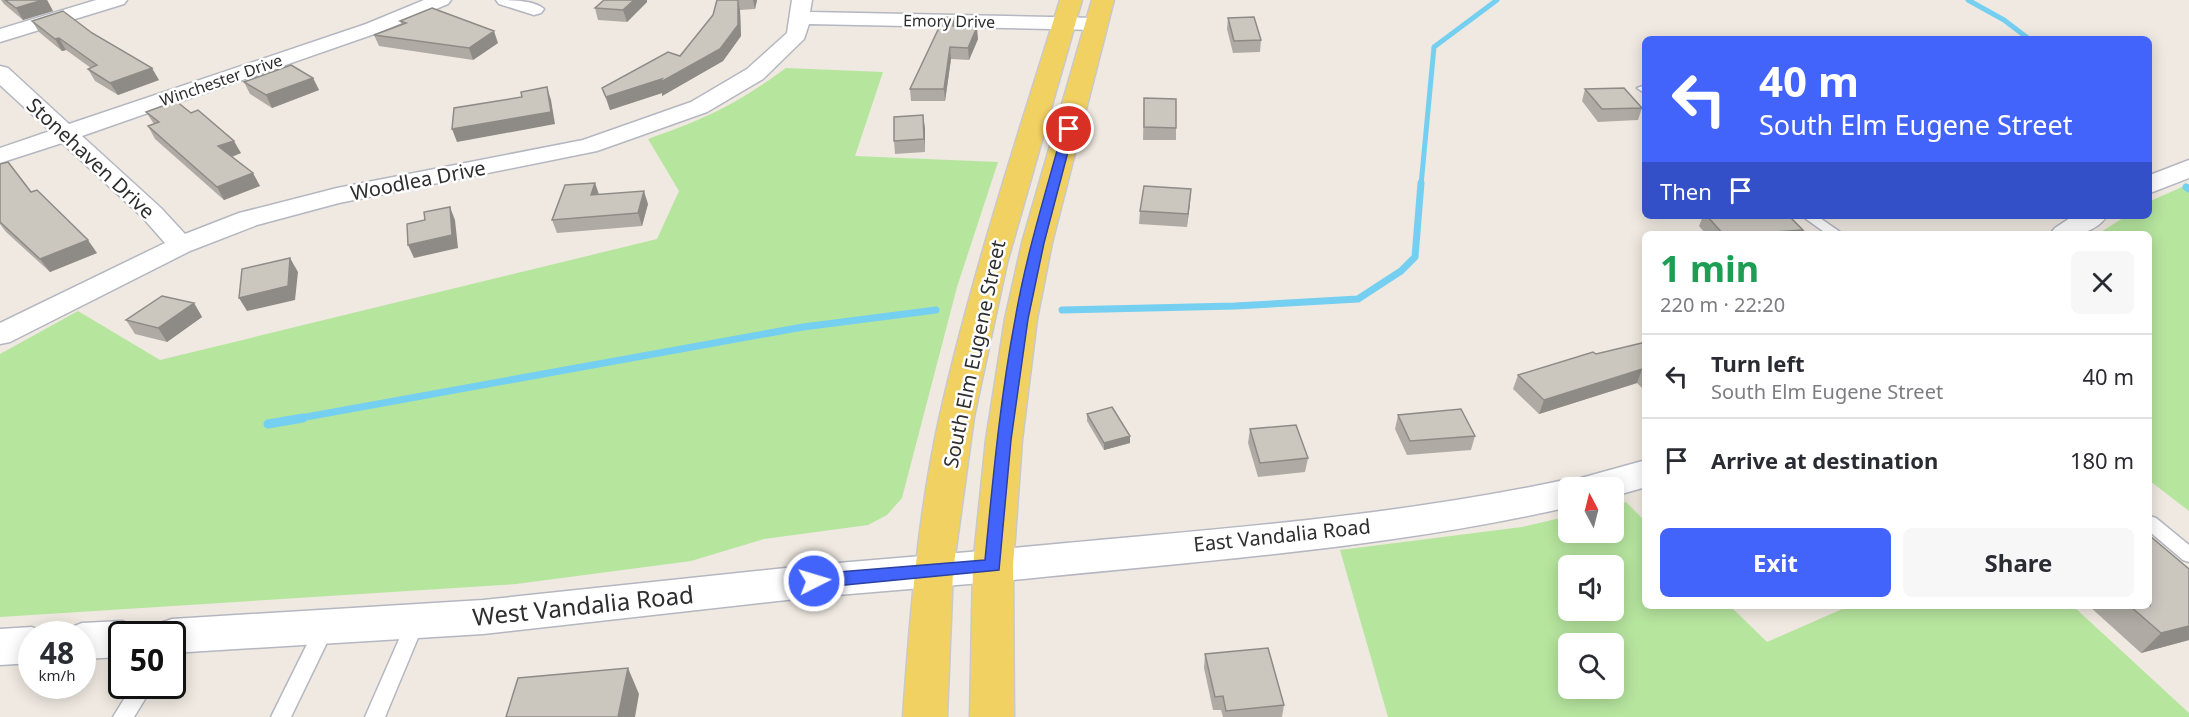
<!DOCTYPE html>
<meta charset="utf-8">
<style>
:root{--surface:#fff;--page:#f7f7f7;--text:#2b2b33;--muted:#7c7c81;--line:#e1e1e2;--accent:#4264fb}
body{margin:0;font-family:"Noto Sans",sans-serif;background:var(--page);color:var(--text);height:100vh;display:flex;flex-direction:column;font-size:22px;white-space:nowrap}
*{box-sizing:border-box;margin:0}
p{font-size:20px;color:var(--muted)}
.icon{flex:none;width:33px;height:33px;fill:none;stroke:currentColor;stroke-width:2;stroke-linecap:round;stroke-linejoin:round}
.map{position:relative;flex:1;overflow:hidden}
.panel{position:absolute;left:1642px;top:231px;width:510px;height:378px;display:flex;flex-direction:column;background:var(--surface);border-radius:9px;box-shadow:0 3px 15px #0003}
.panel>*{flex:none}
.hud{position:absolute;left:1642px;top:36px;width:510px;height:183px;border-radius:9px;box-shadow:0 3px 15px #0003;background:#4264fb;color:#fff;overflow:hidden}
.needle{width:39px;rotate:353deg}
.buttons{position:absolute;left:1558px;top:477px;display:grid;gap:12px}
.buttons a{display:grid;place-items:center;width:66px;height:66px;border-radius:9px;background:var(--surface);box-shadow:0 3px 15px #0003;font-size:30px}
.speed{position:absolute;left:18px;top:621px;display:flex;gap:12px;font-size:30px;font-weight:700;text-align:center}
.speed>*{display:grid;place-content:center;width:78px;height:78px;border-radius:50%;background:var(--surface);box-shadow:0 3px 15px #0003;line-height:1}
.speed small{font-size:15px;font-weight:400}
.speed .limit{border:3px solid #111;border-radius:9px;background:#fff;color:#111}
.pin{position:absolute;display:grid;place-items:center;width:51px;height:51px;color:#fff;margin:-26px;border:3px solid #fff;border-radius:50%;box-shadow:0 2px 6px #0007}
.me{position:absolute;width:66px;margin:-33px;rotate:85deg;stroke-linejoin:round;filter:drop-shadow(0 0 4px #0008)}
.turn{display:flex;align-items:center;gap:21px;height:126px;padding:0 18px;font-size:27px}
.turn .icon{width:78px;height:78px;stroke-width:2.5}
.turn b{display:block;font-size:42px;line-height:51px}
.then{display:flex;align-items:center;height:57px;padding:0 18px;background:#0003;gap:12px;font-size:22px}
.round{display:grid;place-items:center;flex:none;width:63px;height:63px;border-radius:9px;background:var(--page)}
.summary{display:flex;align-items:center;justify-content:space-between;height:102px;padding:0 18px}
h1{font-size:36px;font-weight:700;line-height:45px;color:#1e9e55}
.cta{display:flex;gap:12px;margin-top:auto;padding:12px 18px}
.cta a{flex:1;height:69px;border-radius:9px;background:var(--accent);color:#fff;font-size:24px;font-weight:700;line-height:69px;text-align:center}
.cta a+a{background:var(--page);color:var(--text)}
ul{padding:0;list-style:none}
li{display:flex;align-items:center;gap:18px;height:84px;padding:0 18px;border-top:2px solid var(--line)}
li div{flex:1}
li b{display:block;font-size:22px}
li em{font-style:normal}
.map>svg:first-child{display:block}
.green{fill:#b6e59e;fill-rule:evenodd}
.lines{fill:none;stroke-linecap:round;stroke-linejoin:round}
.stream-far2{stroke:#75cff0;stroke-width:5}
.stream-far1{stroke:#75cff0;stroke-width:7}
.stream{stroke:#75cff0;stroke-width:9}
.service-casing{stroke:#b4b7c1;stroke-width:3}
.minor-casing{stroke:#b4b7c1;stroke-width:3}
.tertiary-casing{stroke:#b4b7c1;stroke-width:3}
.secondary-casing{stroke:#b4b7c1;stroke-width:3}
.primary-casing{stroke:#c9c9c9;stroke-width:3}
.service{fill:#fff;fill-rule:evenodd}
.minor{fill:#fff;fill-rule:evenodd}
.tertiary{fill:#fff;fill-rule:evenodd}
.secondary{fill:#fff;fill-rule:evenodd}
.primary{fill:#f2d163;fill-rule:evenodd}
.wall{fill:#afaba4}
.shaded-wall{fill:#8e8b86}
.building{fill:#cbc7bf;stroke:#8e8b86;stroke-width:1.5}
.route{fill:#4264fb;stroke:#2b41a3;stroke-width:1.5}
.labels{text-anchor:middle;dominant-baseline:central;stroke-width:5;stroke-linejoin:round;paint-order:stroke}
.far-street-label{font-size:16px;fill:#2e2e2e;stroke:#fff}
.street-label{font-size:20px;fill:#2e2e2e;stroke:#fff}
.near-street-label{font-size:24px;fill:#2e2e2e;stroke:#fff}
</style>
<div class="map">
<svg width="2189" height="717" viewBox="0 0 2189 717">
<rect width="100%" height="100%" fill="#efe9e1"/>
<!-- green -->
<path class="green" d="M786 68 883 72 855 156 998 162 957 287 902 498 887 515 868 525 764 539 691 561 516 584 0 617V354L78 311 160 360 657 239 679 191 648 139C705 119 737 104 786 68Z
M2189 184V511L2150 481V234H2098L2126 216H2150V201Z
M1626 502 1645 521 1646 606H1730L1767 642 1849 606H2073L2189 713V717H1388L1340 550 1522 527 1569 516V532H1614V505ZM1569 566H1614V610H1569ZM1569 644H1614V688H1569Z"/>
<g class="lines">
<!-- stream-far2 -->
<path class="stream-far2" d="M1968 0 2004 20 2029 39
M1421 185 1434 47 1497 0"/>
<!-- stream-far1 -->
<path class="stream-far1" d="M2186 187 2189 189
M1062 310 1235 306 1358 299 1401 271 1415 257 1421 183
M295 419 803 327 936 310"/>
<!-- stream -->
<path class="stream" d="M268 424 303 418"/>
<defs>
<path id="service" d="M1646 85V94L1637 88Z
M1802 216H1817L1843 234H1827Z
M2150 516 2156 518 2189 545V562L2183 560 2150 532Z
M416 613 423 616 425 621 385 717H365L407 621 409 616Z
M326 618 333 620 335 626 291 717H271L319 620Z
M132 686H153L134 717H113Z"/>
<path id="minor" d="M96 0H127L124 4 0 42V29Z
M424 0H451L448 4 380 32 82 136 161 208 185 234 239 213 337 188 583 140 691 102 747 69 787 33 792 0H812L810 12 1097 18 1104 20 1107 24 1104 28 1097 30 809 24 804 39 763 79 707 112 597 151 339 203 257 225 190 251 10 342 0 344V323L165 243 143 218 62 143 0 163V148L50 131 0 85V66L8 68 69 124 366 24Z
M496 0C510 0 535 0 544 9L541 13 534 15 499 4Z"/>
<path id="tertiary" d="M2189 160V178L2150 193V175Z
M2073 216H2107C2093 236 2073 234 2050 234L2055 228Z
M1646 460V487L1614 496V488H1569V507C1380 550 1185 562 993 582L979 577 973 566 979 555 993 550C1185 531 1380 520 1569 479L1579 482 1581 478Z"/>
<path id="secondary" d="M993 550 1007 555 1013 566 1007 577 993 582 814 597 483 634 172 653V634H152L157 624 172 619 483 600 814 565Z
M122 621 137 627 141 634H122V657L82 659V634H64L67 629 82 623Z
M32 627 48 634H32V663L0 665V629Z"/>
<path id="primary" d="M1060 0H1082L1007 263 974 417 953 571 947 717H903C910 616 918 514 940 415 972 274 1017 138 1060 0Z
M1092 0H1114L1052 243 1037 319 1022 440 1013 566 1014 717H970L973 566 986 440 1005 319 1022 243Z"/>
</defs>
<!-- service casing -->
<use href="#service" class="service-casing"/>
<!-- minor casing -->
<use href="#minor" class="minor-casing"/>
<!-- tertiary casing -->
<use href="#tertiary" class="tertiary-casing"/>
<!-- secondary casing -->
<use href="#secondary" class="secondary-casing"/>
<!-- primary casing -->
<use href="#primary" class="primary-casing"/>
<!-- service -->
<use href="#service" class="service"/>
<!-- minor -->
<use href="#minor" class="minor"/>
<!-- tertiary -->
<use href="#tertiary" class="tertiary"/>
<!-- secondary -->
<use href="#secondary" class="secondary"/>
<!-- primary -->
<use href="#primary" class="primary"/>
</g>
<!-- wall -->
<path class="wall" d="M1 0H47L53 11 23 20 4 4Z
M604 0H647V2L627 22 598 20 595 8Z
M717 0H757L755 9 740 10 741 36 723 61 662 96V93L610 110 602 88 680 56 713 15Z
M954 18 955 26 978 39 969 60 951 59 945 101H911L910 89Z
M1228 18 1261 40 1260 52 1233 53 1227 29Z
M32 21 92 33 159 80 118 95 95 81 88 69 91 68 66 50 62 51 39 32Z
M400 21 498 43 473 60 379 46 374 35 402 25Z
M313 78 319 90 272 108 250 94 244 82Z
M1585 89 1642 108 1638 120 1598 122 1582 101Z
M1144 98 1176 128V140H1143Z
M146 112 241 153 232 157 260 186 224 200 155 139 148 126 154 124Z
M923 115 925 152 895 154 894 141Z
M0 164 31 192 97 253 50 272 6 232 0 224Z
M595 183 599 194 648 204 642 226 557 233 552 220Z
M1190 202 1187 227 1139 224 1140 211Z
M1703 216H1789L1803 230 1801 234H1706L1699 226Z
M194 303 202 317 167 342 135 334 126 320Z
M1646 342V391H1645L1637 383 1539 414 1513 389 1518 375Z
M1087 414 1130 436V443L1104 450 1087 421Z
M1398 415 1475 436 1471 450 1407 455 1395 429Z
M1250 429 1308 458 1305 472 1258 477 1248 443Z
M2089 606H2150L2189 640 2141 653Z
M1205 654 1284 705 1282 717H1223L1221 710H1213L1204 668Z"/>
<!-- shaded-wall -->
<path class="shaded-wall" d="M43 0H47L53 11 23 20 16 8Z
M634 0H647V2L627 22 623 10Z
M738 0 740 10 741 36 723 61 662 96V93L610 110 606 97 738 25Z
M753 0H757L755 9Z
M977 27 978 39 969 60 968 48Z
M494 31 498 43 473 60 469 48Z
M59 38 66 50 62 51 55 39Z
M950 47 951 59 945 101 944 89Z
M152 68 159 80 118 95 110 83Z
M313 78 319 90 272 108 266 95Z
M547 87 551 100 555 124 457 142 452 129Z
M923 115 925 128V152L924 139Z
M234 141 241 153 225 159 218 146Z
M253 173 260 186 224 200 217 187Z
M595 183 599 196 591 195Z
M1191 189 1190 202 1187 227 1188 214Z
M644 191 648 204 642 226 638 213Z
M450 207 455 220 458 248 414 258 408 245Z
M88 240 97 253 50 272 40 259Z
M290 258 298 272 295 300 247 311 239 298Z
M194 303 202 317 167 342 158 328Z
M1642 369 1637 383 1539 414 1544 400Z
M1130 436V443L1104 450V443Z
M2189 626V640L2141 653 2161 633Z
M628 668 639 694 635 717H618Z"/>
<!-- building -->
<path class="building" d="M5 0H43L16 8Z
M604 0H634L623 10 595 8Z
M717 0H738V25L720 49 659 83 662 79 606 97 602 88 668 52 680 56 713 15Z
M432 8 494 31 469 48 374 35 406 23 400 21Z
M63 11 92 33 152 68 110 83 88 69 97 65 59 38 55 39 32 21Z
M944 17 954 18 953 26 977 27 968 48 950 47 944 89H910Z
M1254 17 1261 40 1234 41 1228 18Z
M291 65 313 78 266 95 244 82Z
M547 87 551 112 452 129 454 108 522 97 521 92Z
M1624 88 1642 108 1602 109 1585 89Z
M1144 98 1176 99V128L1144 127Z
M176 101 191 113 198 110 234 141 218 146 253 173 217 187 148 126 159 122 146 112Z
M923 115 924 139 894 141V117Z
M8 162 31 192 37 190 88 240 40 259 0 222V164Z
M595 183 591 195 644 191 638 213 552 220 565 185Z
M1144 186 1191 189 1188 214 1140 211Z
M450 207 452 235 408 245 407 224 425 220 424 212Z
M1707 216H1789L1803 230 1744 234H1723Z
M290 258 288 286 239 298 242 269Z
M162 296 194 303 158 328 126 320Z
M1646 342V372L1642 369 1544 400 1518 375 1593 352 1596 354Z
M1112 407 1130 436 1104 443 1087 414Z
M1461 409 1475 436 1410 441 1398 415Z
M1296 425 1308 458 1260 463 1250 429Z
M2150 536 2189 569V626L2161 633 2130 606H2150Z
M1268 648 1284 705 1226 711 1223 696 1215 697 1205 654Z
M628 668 618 717H506L518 678Z"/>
<!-- route -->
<path class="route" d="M1069 126 1074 129 1044 243 1028 319 1011 440 999 570 814 588 808 586 805 581 808 576 814 574 985 560C993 479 1000 399 1015 320 1026 255 1046 192 1063 129Z"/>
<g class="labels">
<!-- far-street labels -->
<g class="far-street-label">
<text transform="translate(949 21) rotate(1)">Emory Drive</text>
<text transform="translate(221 80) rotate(-19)">Winchester Drive</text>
</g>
<!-- street labels -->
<g class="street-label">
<text transform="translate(91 158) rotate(43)">Stonehaven Drive</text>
<text transform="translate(418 180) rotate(-11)">Woodlea Drive</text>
<text transform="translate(974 354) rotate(-78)">South Elm Eugene Street</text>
<text transform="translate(1282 535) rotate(-6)">East Vandalia Road</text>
</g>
<!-- near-street labels -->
<g class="near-street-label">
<text transform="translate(583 605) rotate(-6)">West Vandalia Road</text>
</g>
</g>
</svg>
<div class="buttons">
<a><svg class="needle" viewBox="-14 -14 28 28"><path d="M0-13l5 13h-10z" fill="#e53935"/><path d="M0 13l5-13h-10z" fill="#7c7c81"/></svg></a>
<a><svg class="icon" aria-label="sound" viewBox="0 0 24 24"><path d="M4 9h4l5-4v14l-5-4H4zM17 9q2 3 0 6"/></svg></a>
<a><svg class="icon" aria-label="search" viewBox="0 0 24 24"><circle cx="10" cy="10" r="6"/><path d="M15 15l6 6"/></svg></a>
</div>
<div class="speed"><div>48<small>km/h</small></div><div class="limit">50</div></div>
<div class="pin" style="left:1069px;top:129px;background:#d93025"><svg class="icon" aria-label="arrive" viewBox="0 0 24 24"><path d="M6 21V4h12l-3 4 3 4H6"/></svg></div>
<svg class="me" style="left:814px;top:581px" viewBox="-20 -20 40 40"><circle r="17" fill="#4264fb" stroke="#fff" stroke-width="3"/><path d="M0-11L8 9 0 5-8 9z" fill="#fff"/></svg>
<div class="hud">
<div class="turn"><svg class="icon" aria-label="left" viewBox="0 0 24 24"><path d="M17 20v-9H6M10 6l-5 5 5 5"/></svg><div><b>40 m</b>South Elm Eugene Street</div></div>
<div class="then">Then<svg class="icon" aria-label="arrive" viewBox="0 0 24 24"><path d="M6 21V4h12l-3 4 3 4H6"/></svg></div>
</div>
<section class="panel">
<div class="summary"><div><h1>1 min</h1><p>220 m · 22:20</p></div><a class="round"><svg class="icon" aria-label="close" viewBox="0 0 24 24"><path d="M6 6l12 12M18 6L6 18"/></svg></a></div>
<ul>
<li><svg class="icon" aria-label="left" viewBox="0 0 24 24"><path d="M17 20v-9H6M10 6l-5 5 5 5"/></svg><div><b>Turn left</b><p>South Elm Eugene Street</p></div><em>40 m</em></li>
<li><svg class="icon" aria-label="arrive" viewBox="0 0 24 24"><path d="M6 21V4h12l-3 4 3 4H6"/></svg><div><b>Arrive at destination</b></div><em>180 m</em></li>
</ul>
<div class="cta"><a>Exit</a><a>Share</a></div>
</section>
</div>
